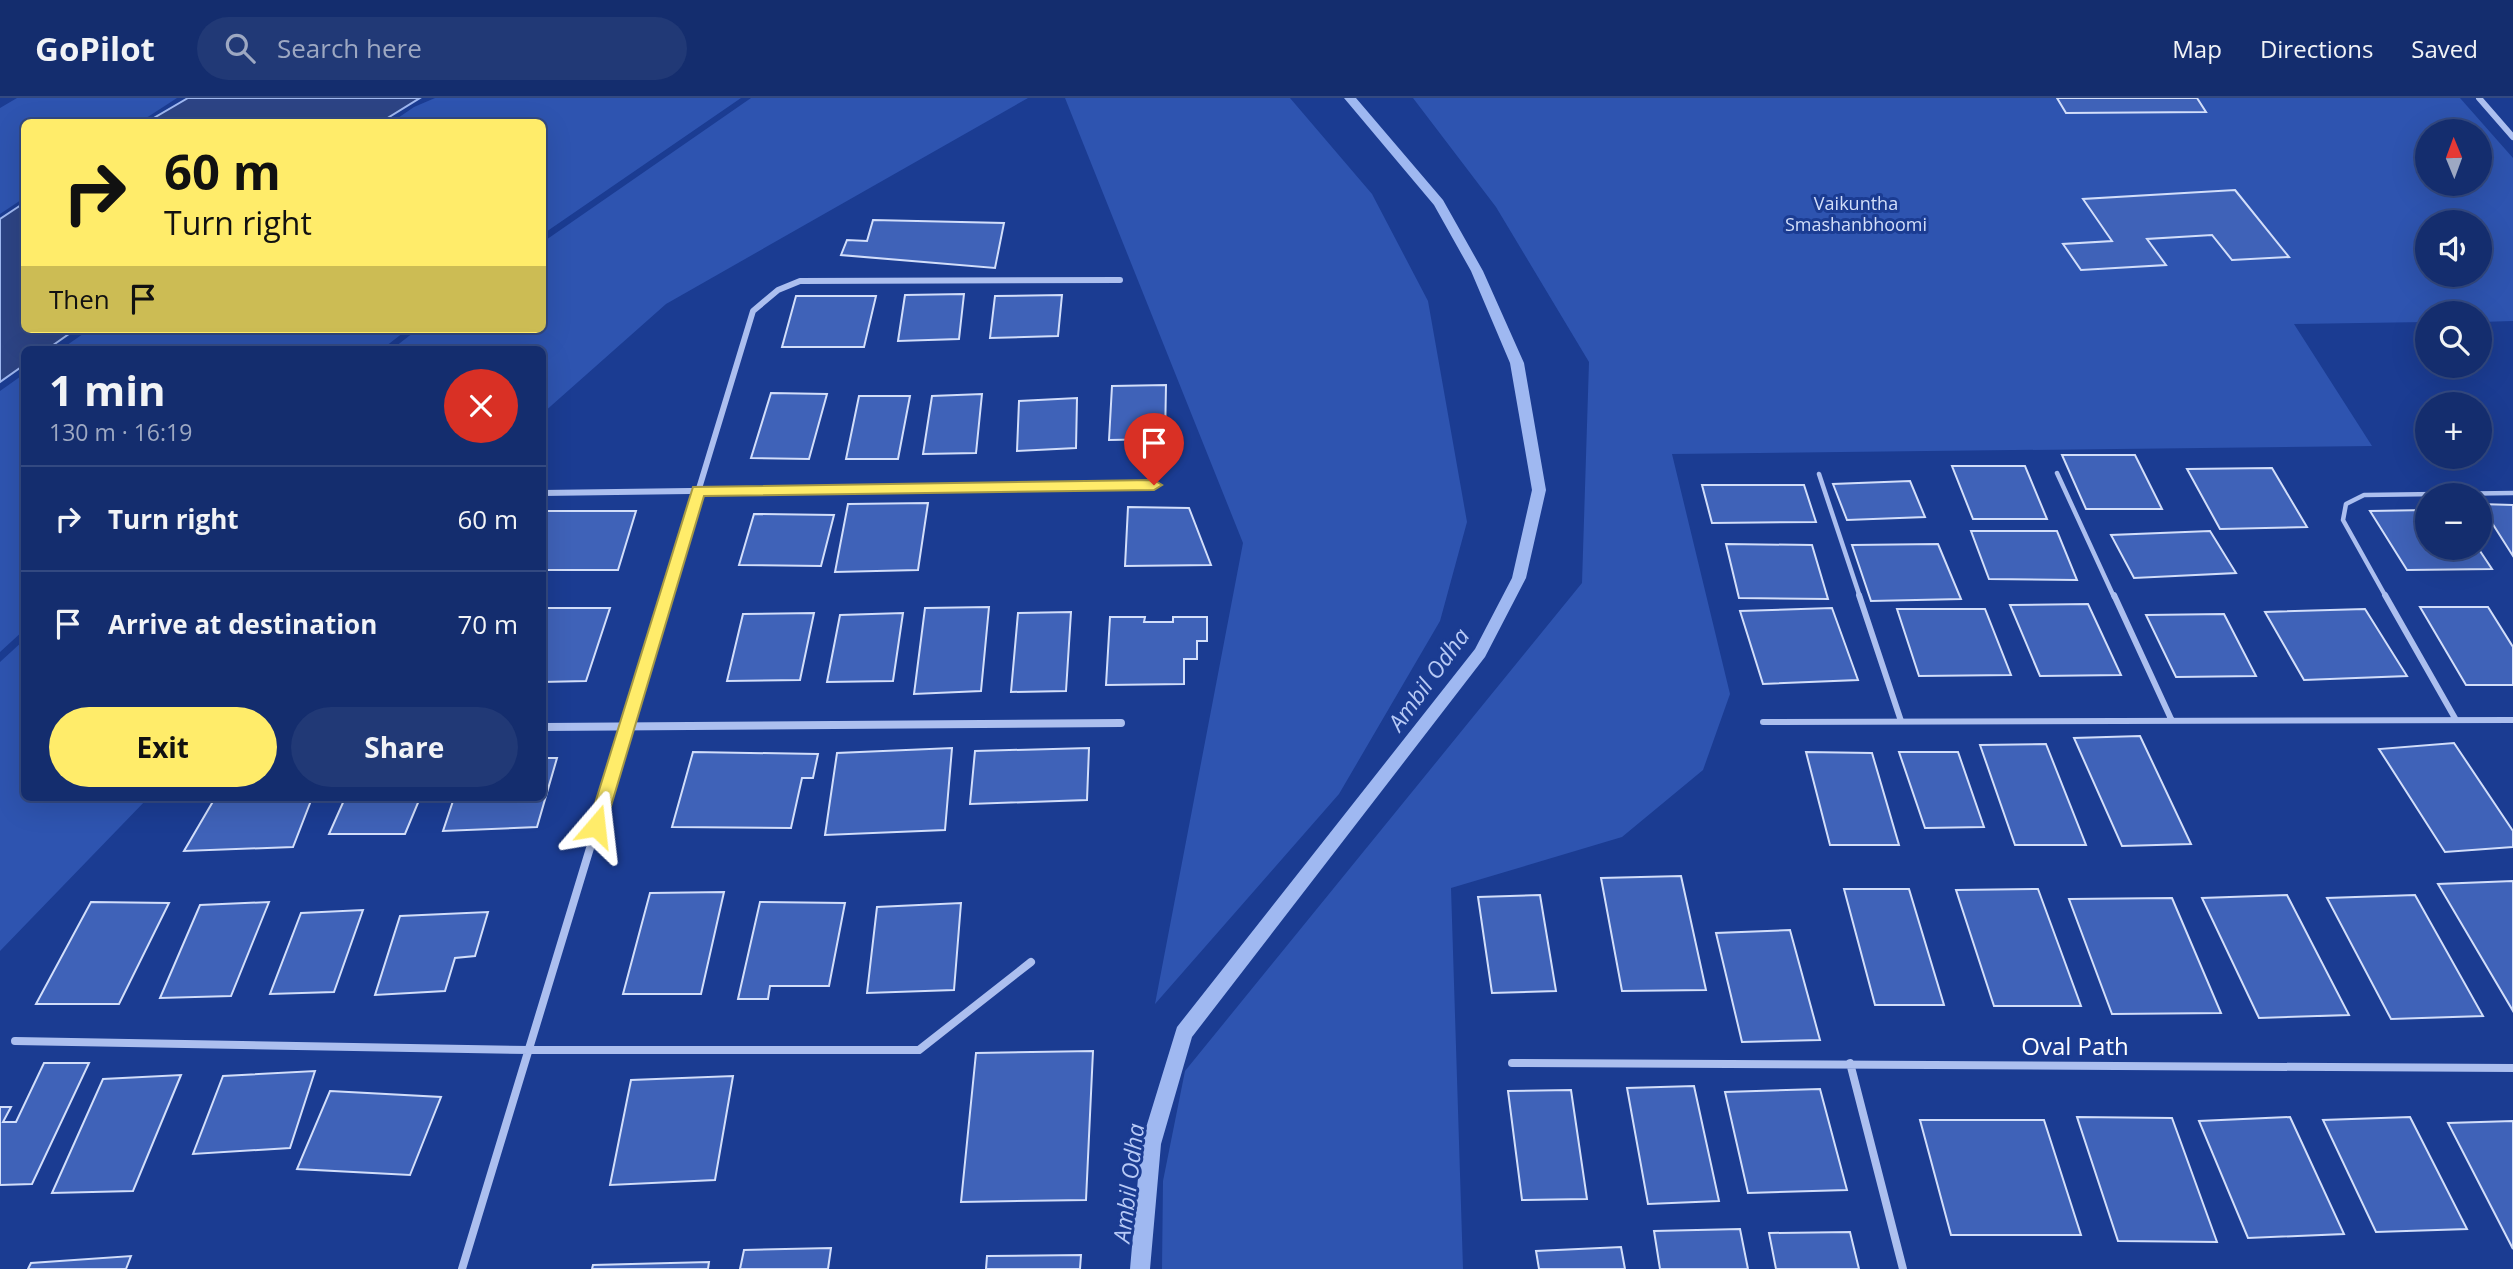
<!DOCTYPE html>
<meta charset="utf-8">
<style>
:root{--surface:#142d6e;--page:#213976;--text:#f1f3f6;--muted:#9da8c2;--line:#334981;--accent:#ffec6a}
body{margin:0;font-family:"Open Sans",sans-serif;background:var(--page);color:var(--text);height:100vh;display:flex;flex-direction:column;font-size:26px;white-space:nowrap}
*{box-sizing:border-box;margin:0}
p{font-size:23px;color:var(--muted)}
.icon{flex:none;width:38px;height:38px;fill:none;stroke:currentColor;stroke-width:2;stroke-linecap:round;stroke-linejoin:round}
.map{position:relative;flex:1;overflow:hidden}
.sheet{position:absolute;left:21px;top:248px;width:525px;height:455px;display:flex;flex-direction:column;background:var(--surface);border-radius:10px;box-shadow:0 7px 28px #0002,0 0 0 2px var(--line)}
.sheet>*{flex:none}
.top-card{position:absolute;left:21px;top:21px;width:525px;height:214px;border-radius:10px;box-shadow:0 7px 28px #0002,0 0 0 2px var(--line);background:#ffec6a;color:#111;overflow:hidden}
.needle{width:46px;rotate:359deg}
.controls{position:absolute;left:2415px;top:21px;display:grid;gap:14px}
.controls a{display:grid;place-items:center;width:77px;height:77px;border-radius:50%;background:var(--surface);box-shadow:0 7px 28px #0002,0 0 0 2px var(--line);font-size:35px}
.pin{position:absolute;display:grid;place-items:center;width:60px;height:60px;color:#fff;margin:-72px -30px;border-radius:50% 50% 50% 0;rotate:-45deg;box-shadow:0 0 7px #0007}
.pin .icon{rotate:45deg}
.me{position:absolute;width:77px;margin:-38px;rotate:17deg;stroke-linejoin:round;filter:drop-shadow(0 0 5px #0008)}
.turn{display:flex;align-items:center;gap:24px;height:147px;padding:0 28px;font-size:32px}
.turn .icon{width:91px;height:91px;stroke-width:2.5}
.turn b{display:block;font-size:49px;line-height:60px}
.then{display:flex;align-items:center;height:66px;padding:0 28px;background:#0003;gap:14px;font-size:26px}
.round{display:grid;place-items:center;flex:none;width:74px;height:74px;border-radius:37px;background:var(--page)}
.overview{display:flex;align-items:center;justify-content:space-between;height:119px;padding:0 28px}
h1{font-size:42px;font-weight:700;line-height:52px}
.action{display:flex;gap:14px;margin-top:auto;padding:14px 28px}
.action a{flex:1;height:80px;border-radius:42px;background:var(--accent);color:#111;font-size:28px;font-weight:700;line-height:80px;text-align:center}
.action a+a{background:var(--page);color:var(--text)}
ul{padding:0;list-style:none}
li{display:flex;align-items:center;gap:21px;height:105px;padding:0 28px;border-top:2px solid var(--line)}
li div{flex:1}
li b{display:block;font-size:26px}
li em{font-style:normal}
header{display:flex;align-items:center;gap:42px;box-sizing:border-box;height:98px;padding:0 35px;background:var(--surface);border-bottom:2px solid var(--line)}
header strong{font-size:33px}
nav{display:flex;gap:38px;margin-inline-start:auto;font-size:24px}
.search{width:490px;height:63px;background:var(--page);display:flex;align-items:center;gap:18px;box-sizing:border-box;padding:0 24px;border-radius:38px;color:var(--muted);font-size:26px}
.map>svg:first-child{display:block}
.green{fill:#2e54b0;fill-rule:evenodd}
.water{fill:#2d4485;stroke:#9fb8f1;stroke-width:2}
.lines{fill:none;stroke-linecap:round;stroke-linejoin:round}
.stream{fill:#9fb8f1;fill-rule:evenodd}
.building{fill:#3f62b8;stroke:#d2defa;stroke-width:2}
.lane-far1{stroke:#acbfef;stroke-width:4.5}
.lane{stroke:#acbfef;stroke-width:6}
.street-far1{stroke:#acbfef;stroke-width:6}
.street{stroke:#acbfef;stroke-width:8}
.route{fill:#ffec6a;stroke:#a69945;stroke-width:2}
.labels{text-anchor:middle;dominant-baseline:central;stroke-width:6;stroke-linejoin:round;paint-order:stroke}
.far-park-label{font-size:18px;fill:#d2defa;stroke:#1b3c92}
.water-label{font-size:23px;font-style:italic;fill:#b8caf6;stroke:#1b3c92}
.near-street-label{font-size:24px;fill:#fff;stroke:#1b3c92}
</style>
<header>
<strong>GoPilot</strong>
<div class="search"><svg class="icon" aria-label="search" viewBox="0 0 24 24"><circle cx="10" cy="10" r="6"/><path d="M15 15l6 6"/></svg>Search here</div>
<nav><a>Map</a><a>Directions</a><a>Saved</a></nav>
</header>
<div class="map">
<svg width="2513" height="1171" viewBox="0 0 2513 1171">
<rect width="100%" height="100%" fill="#1b3c92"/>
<!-- green -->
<path class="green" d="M17 0H177L140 24H24V100L0 116V10Z
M435 0H741L543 136 542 24H392L414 9Z
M751 0H1028L666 206 543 315 542 252H391L418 231H542L543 144Z
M1065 0H1290L1372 96 1428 203 1467 424 1440 523 1339 696 1155 906 1243 445Z
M1413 0H2460L2513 60V223L2480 224V215H2427V224L2294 226 2372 348 1672 356 1730 596 1703 672 1622 739 1451 790 1463 1171H1162L1163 1083 1185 973 1582 485 1589 264 1496 109ZM2427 33H2480V86H2427ZM2427 124H2480V177H2427Z
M90 231H408L381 252H60Z
M24 276V532L0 554V293Z
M24 542V700H148L0 853V564Z"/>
<!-- water -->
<path class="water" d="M188 0H420L381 24H147Z
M24 105V231H76L46 252H24V267L0 284V121Z"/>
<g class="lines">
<!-- stream -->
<path class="stream" d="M1344 0H1356L1443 102 1483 173 1524 265 1546 392 1526 480 1485 559 1192 939 1161 1046 1150 1171H1130L1141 1046 1177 929 1475 551 1512 480 1532 392 1510 265 1471 173 1434 107Z"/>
</g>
<!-- building -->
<path class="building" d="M2057 0H2197L2206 14 2066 15Z
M2235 92 2289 159 2232 162 2212 137 2147 141 2166 167 2081 172 2063 146 2112 143 2083 101Z
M873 122 1004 125 995 170 841 157 847 142 867 143Z
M964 196 959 241 898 243 905 197Z
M1062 197 1058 238 990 240 995 198Z
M796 198H876L864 249H782Z
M1166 287 1165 341 1109 342 1112 288Z
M771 295 827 296 809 361 751 360Z
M982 296 976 355 923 356 932 298Z
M859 298H910L898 361H846Z
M1077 300 1076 350 1017 353 1019 303Z
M2062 357H2135L2162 411H2086Z
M1952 368H2025L2047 421H1973Z
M2272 370 2307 429 2220 431 2187 371Z
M1910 383 1925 419 1847 422 1833 386Z
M1702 387H1804L1816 424 1712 425Z
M928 405 918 472 835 474 848 406Z
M2480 406 2513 407V458Z
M1128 409 1189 410 1211 467 1125 468Z
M2427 412V450H2478L2492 471 2407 472 2370 413Z
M542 413H636L618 472H542Z
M754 416 834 417 821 468 739 467Z
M1971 433H2057L2077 482 1989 481Z
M2210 433 2236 475 2134 480 2111 437Z
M1726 446 1812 447 1828 501 1739 500Z
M1938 446 1961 501 1871 503 1852 447Z
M2088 506 2121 577 2040 578 2010 507Z
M989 509 981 593 914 596 925 510Z
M2420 509H2488L2513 549V587H2466Z
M544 510H610L586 583 542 584Z
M1832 510 1858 582 1763 586 1740 513Z
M1897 511H1985L2011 577 1919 578Z
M2365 511 2407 578 2304 582 2265 514Z
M1071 514 1066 593 1011 594 1018 515Z
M814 515 800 582 727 583 743 516Z
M903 515 893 583 827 584 840 517Z
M2224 516 2256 578 2176 579 2146 517Z
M1110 519H1145L1144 524H1173V519H1207V543H1197V561H1184V586L1106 587Z
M2140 638 2191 746 2122 748 2074 640Z
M2454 645 2513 733V749L2445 754 2379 651Z
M2046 646 2086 747H2015L1980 647Z
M952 650 945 732 825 737 837 655Z
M1089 650 1087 702 970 706 975 653Z
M693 654 818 656 813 680H802L791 730 672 729Z
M1806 654 1872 655 1899 747H1830Z
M1899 654H1958L1984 729 1925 730Z
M542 660H557L537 729 443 733 454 700H542Z
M215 700H312L293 749 184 753Z
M345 700H420L405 736H329Z
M1681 778 1706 892 1622 893 1601 780Z
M2513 783V913L2438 786Z
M1844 791H1909L1944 907H1875Z
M2038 791 2081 908H1994L1956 792Z
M724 794 701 896H623L650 795Z
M1540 797 1556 893 1492 895 1478 799Z
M2287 797 2349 917 2259 920 2202 800Z
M2415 797 2483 918 2391 921 2327 800Z
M2172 800 2221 915 2112 916 2069 801Z
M91 804 169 805 119 906H36Z
M269 804 231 898 160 900 200 807Z
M760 804 845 805 829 888H770L768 901H738Z
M961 805 954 892 867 895 877 809Z
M363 812 334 894 270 896 301 815Z
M488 814 475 858 455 860 445 893 375 897 400 818Z
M1790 832 1820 942 1742 944 1716 835Z
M1093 953 1086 1102 961 1104 976 955Z
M44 965H89L32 1086 0 1087V1009H11L3 1024H16Z
M315 973 290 1050 193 1056 223 978Z
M181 977 133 1093 52 1095 103 981Z
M733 978 715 1082 610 1087 631 982Z
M1694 988 1719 1103 1648 1106 1627 990Z
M1820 991 1847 1092 1748 1095 1725 994Z
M1571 992 1587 1101 1522 1102 1508 993Z
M330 993 441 999 410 1077 297 1071Z
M2077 1019 2172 1020 2217 1144 2118 1143Z
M2290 1019 2344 1136 2248 1140 2199 1023Z
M2410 1019 2467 1131 2376 1134 2323 1022Z
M1920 1022H2044L2081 1137H1951Z
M2513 1023V1151L2448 1025Z
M1740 1131 1748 1171H1660L1654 1133Z
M1850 1134 1859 1171H1776L1769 1135Z
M1621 1149 1625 1171H1539L1536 1153Z
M831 1150 828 1171H740L744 1152Z
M1081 1157 1080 1171H986L987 1158Z
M131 1158 126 1171H28L31 1165Z
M709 1164 708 1171H592L593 1167Z"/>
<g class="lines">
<!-- lane-far1 -->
<path class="lane-far1" d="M2057 375 2114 499
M1819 376 1860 499
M2386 499 2343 422 2346 406 2364 397 2513 395"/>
<!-- lane -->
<path class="lane" d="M1859 497 1901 623
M2114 497 2172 623
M2385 497 2456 622
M1763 624 2513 622"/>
<!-- street-far1 -->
<path class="street-far1" d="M2479 0 2513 39
M542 395 1154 387
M666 499 753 213 778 192 800 183 1120 182"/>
<!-- street -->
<path class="street" d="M542 629 1121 625
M15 943 529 952H919L1031 864
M1512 965 2513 970
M1850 965 1903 1171
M462 1171 667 497"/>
</g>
<!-- route -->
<path class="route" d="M1154 382 1162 387 1154 392 704 398 605 728 602 733 596 736 590 733 588 728 693 389Z"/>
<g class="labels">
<!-- far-park labels -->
<g class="far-park-label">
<text x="1856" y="105">Vaikuntha<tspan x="1856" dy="21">Smashanbhoomi</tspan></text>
</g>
<!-- water labels -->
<g class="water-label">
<text transform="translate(1428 581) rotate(-54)">Ambil Odha</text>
<text transform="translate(1128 1085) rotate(-83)">Ambil Odha</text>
</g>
<!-- near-street labels -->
<g class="near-street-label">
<text x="2075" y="947">Oval Path</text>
</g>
</g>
</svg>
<div class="controls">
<a><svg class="needle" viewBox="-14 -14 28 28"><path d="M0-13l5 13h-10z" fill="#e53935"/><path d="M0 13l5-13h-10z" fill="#9da8c2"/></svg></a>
<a><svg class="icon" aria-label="sound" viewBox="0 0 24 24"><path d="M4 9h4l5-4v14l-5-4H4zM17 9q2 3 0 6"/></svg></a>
<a><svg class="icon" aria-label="search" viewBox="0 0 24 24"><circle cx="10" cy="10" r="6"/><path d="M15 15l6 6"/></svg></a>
<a>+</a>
<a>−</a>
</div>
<div class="pin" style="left:1154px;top:387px;background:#d93025"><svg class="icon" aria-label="arrive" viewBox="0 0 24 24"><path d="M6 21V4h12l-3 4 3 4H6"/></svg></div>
<svg class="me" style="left:596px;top:728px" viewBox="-20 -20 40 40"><path d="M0-17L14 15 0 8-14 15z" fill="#ffec6a" stroke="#fff" stroke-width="4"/></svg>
<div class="top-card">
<div class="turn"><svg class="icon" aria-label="right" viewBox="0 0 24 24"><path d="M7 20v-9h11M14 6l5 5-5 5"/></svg><div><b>60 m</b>Turn right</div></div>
<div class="then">Then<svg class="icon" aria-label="arrive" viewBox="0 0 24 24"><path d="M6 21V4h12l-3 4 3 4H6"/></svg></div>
</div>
<section class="sheet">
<div class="overview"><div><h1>1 min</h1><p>130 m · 16:19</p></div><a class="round" style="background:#d93025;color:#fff"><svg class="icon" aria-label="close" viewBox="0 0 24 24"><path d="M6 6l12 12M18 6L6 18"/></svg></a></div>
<ul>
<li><svg class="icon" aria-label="right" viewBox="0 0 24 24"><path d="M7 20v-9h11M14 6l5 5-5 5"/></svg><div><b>Turn right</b></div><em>60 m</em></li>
<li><svg class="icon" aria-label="arrive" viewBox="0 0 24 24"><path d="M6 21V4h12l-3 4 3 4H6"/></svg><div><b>Arrive at destination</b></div><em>70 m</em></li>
</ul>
<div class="action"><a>Exit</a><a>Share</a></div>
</section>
</div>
